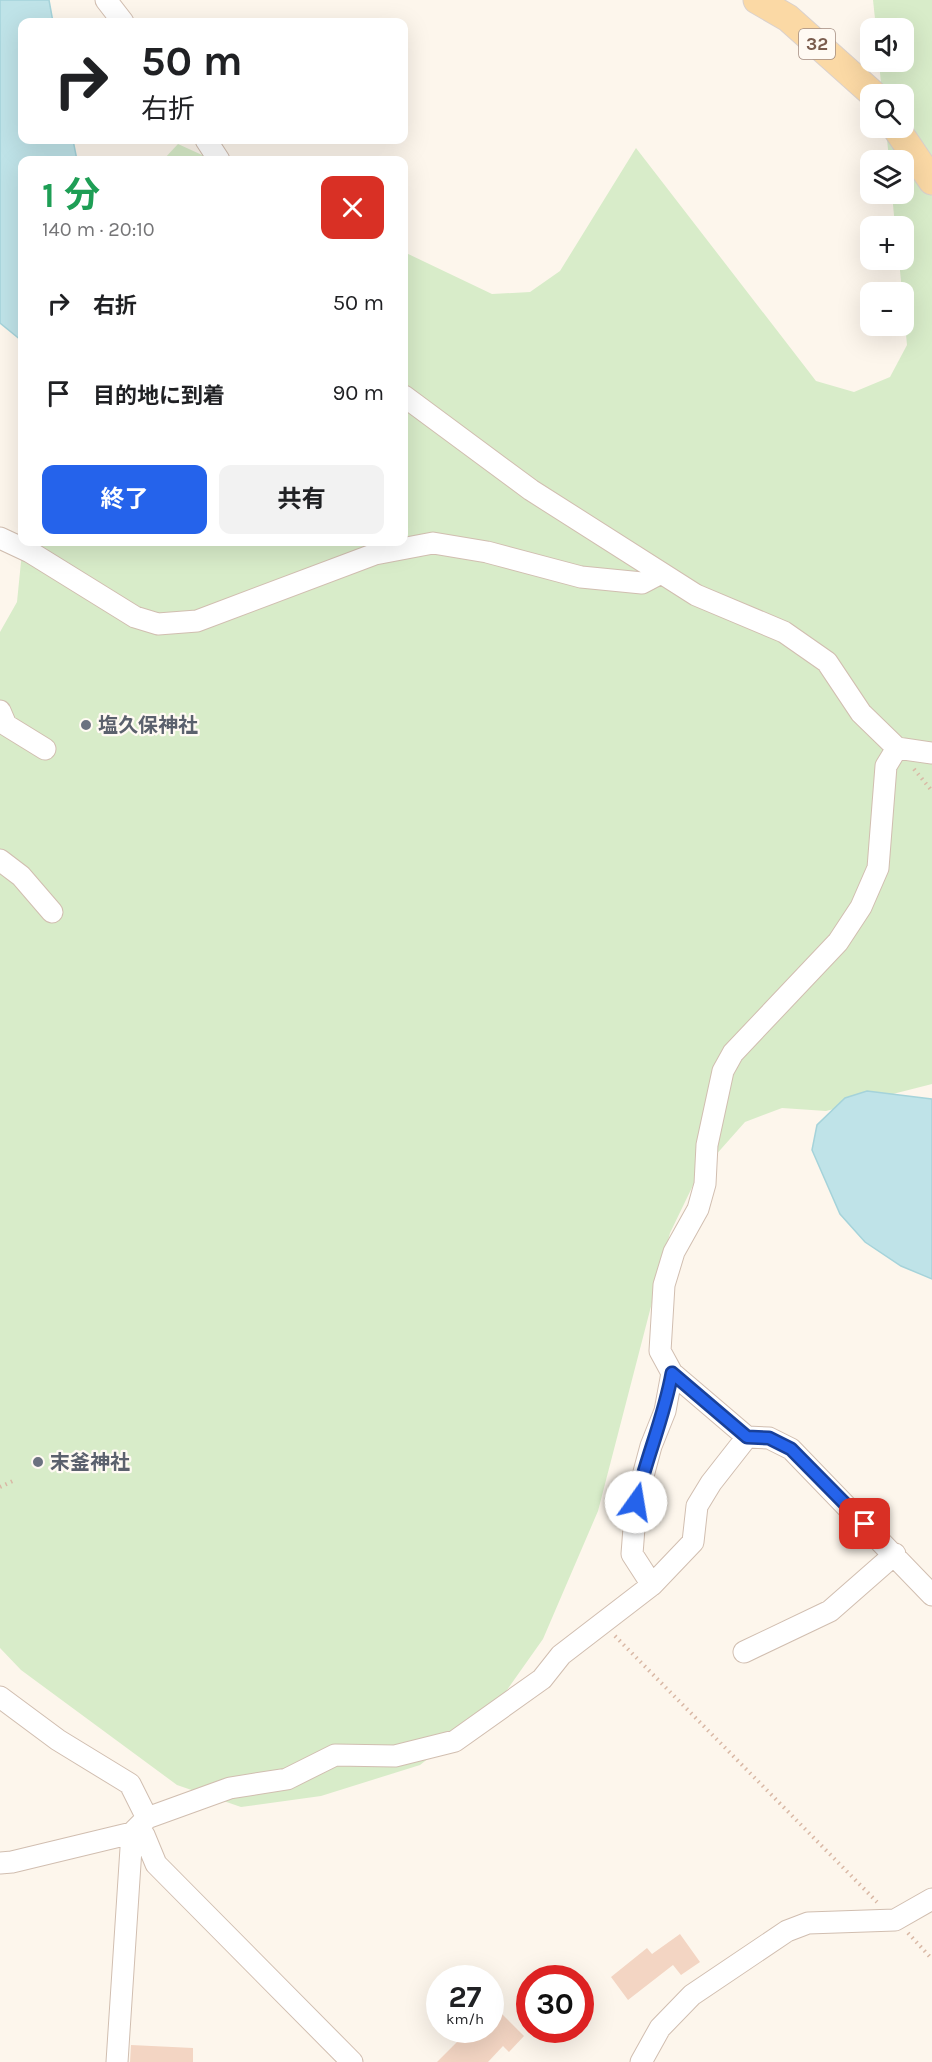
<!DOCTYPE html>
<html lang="ja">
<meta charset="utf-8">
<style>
:root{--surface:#fff;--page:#f2f2f2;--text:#202124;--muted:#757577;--accent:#2563eb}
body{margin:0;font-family:Karla,"Noto Sans JP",sans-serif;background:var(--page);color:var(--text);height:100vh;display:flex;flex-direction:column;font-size:22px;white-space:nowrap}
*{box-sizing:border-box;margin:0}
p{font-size:20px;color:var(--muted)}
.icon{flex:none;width:33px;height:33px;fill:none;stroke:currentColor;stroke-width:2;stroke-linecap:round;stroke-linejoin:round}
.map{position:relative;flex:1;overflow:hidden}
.drawer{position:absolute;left:18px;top:156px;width:390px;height:390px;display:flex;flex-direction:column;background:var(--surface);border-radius:12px;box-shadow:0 6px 24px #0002}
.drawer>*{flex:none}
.hud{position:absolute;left:18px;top:18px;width:390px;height:126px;border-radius:12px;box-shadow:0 6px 24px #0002;background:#fff;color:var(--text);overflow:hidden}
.tools{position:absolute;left:860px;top:18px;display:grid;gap:12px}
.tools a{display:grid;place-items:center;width:54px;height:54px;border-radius:12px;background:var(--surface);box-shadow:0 6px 24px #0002;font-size:30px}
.speed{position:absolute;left:426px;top:1965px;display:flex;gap:12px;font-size:30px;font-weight:700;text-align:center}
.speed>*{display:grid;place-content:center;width:78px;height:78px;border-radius:50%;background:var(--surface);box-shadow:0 6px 24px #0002;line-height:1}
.speed small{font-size:15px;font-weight:400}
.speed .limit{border:9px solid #d22;background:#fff;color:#111}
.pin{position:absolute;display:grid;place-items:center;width:51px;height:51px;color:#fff;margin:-26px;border-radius:12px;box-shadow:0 3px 9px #0006}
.me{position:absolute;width:66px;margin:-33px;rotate:13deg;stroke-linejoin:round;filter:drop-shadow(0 0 4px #0008)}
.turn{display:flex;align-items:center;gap:21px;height:126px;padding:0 24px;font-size:27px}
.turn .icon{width:78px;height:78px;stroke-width:2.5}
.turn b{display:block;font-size:42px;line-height:51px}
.round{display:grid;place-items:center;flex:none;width:63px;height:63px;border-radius:12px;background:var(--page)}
.overview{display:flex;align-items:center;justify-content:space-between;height:102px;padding:0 24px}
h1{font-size:36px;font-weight:700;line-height:45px;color:#1e9e55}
.action{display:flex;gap:12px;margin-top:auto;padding:12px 24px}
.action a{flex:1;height:69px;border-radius:12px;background:var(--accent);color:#fff;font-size:24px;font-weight:700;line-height:69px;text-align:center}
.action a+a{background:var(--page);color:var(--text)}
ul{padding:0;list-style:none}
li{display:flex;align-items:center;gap:18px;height:90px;padding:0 24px}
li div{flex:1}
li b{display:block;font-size:22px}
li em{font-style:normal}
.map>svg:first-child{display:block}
.green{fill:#d8ecc9}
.water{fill:#bfe3e8;stroke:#a5d3da;stroke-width:1.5}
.building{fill:#f3d5c3}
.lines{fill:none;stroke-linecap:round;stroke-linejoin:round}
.minor-casing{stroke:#d1beb0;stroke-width:23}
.major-casing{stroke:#dad1cd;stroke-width:29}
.path{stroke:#d9b8a5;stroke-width:4;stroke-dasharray:1.5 4.5;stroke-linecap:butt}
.minor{stroke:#fff;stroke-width:21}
.major{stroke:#fbd9a5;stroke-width:27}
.route-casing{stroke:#184099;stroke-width:15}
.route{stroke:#2563eb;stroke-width:10}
.worship-dot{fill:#6b7280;stroke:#fffaf3;stroke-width:2}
.labels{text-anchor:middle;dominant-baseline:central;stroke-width:4.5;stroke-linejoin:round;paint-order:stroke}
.shield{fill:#fffaf3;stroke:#a28b7f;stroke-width:1.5}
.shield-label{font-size:18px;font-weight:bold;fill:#7a5c4d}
.worship-label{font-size:20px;font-weight:bold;fill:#5b616d;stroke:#fffaf3;text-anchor:start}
</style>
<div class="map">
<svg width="932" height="2062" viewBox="0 0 932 2062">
<rect width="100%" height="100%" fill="#fdf6ec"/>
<!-- green -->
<path class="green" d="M873 0H932V1084L826 1111 782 1108 745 1122 698 1175 670 1233 598 1511 543 1639 497 1704 420 1765 321 1796 241 1807 177 1785 21 1670 0 1648V632L17 602 23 542H404V252L492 294 530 292 560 271 636 148 816 381 854 392 890 377 907 345 899 260H903V226H895L892 194H903V160H889L886 128H903V94H882L879 62H903V28H876Z
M178 144 213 160H163Z"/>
<!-- water -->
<path class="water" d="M0 0H49L53 22H22V140H73L77 160H22V341L0 323Z
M867 1091 932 1099V1279L901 1266 865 1242 840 1214 812 1150 817 1125 845 1098Z"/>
<!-- building -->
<path class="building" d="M680 1934 700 1962 681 1975 673 1965 628 2000 611 1977 647 1948 652 1954Z
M490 2002 524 2036 509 2052 503 2046 488 2062H437L469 2030H490Z
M131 2045 193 2048V2062H130Z"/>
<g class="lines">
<defs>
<path id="minor" d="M106 0 123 22
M206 140 219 160
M404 396 531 490 696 595 784 632 827 662 861 713 897 748 932 753
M0 538 30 552 135 617 158 624 197 621 375 554 433 543 487 552 581 577 642 583 661 573
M0 711 6 725 45 749
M897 748 886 766 878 868 861 907 838 942 733 1053 723 1071 707 1145 705 1184 698 1209 674 1252 664 1285 660 1351 672 1373 747 1437 769 1438 791 1449 932 1595
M0 860 21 876 52 912
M652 1585 632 1554 636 1502 651 1446 665 1411 672 1373
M744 1652 830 1611 895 1554
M0 1697 58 1740 130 1784 147 1818
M0 1863 12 1862 132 1833 144 1835 156 1864 352 2062
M117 2062 132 1833 147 1818 230 1788 287 1779 335 1755 395 1756 455 1741 542 1679 561 1655 652 1585 693 1542 697 1506 711 1483 747 1437
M641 2062 660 2028 692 1995 787 1931 808 1923 895 1920 932 1899"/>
<path id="major" d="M757 0 788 18 873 94
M896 128 932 181"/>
</defs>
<!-- minor casing -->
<use href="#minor" class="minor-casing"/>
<!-- major casing -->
<use href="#major" class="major-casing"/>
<!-- path -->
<path class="path" d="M914 769 932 791
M0 1487 15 1480
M615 1636 877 1902
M908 1933 932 1959"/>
<!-- minor -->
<use href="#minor" class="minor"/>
<!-- major -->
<use href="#major" class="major"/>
</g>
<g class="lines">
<defs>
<path id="route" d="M636 1502C646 1458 664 1418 672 1373L747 1437 769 1438 791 1449 865 1524"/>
</defs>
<!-- route casing -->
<use href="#route" class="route-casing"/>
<!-- route -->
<use href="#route" class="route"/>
</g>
<!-- markers -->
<g class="worship-dot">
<circle cx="86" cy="725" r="6"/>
<circle cx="38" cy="1462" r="6"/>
</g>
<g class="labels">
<!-- shield labels -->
<rect class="shield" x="799" y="29" width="36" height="30" rx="4.5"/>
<g class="shield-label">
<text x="817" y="44">32</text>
</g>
<!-- worship labels -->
<g class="worship-label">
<text x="98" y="725">塩久保神社</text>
<text x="50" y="1462">末釜神社</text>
</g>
</g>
</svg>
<div class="tools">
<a><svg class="icon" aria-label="sound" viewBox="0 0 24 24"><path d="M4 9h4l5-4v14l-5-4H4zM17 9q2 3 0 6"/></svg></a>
<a><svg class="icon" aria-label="search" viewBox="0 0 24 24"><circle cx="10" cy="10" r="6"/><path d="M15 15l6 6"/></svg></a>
<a><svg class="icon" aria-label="layers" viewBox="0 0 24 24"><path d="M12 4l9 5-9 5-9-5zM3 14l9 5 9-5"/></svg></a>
<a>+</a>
<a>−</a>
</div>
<div class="speed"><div>27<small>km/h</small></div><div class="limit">30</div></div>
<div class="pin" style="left:865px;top:1524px;background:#d93025"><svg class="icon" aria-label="arrive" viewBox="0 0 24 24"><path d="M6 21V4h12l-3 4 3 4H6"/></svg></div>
<svg class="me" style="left:636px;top:1502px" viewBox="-20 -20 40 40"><circle r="19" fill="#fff"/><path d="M0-13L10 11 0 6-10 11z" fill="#2563eb"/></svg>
<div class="hud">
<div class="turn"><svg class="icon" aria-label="right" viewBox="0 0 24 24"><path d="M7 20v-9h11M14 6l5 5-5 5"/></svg><div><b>50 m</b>右折</div></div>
</div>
<section class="drawer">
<div class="overview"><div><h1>1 分</h1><p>140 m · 20:10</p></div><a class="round" style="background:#d93025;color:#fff"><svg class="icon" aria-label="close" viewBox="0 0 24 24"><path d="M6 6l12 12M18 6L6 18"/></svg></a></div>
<ul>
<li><svg class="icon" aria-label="right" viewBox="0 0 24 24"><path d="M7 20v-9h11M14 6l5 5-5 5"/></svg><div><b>右折</b></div><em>50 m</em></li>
<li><svg class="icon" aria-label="arrive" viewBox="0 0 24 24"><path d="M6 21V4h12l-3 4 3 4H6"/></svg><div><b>目的地に到着</b></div><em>90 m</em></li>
</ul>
<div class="action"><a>終了</a><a>共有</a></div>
</section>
</div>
